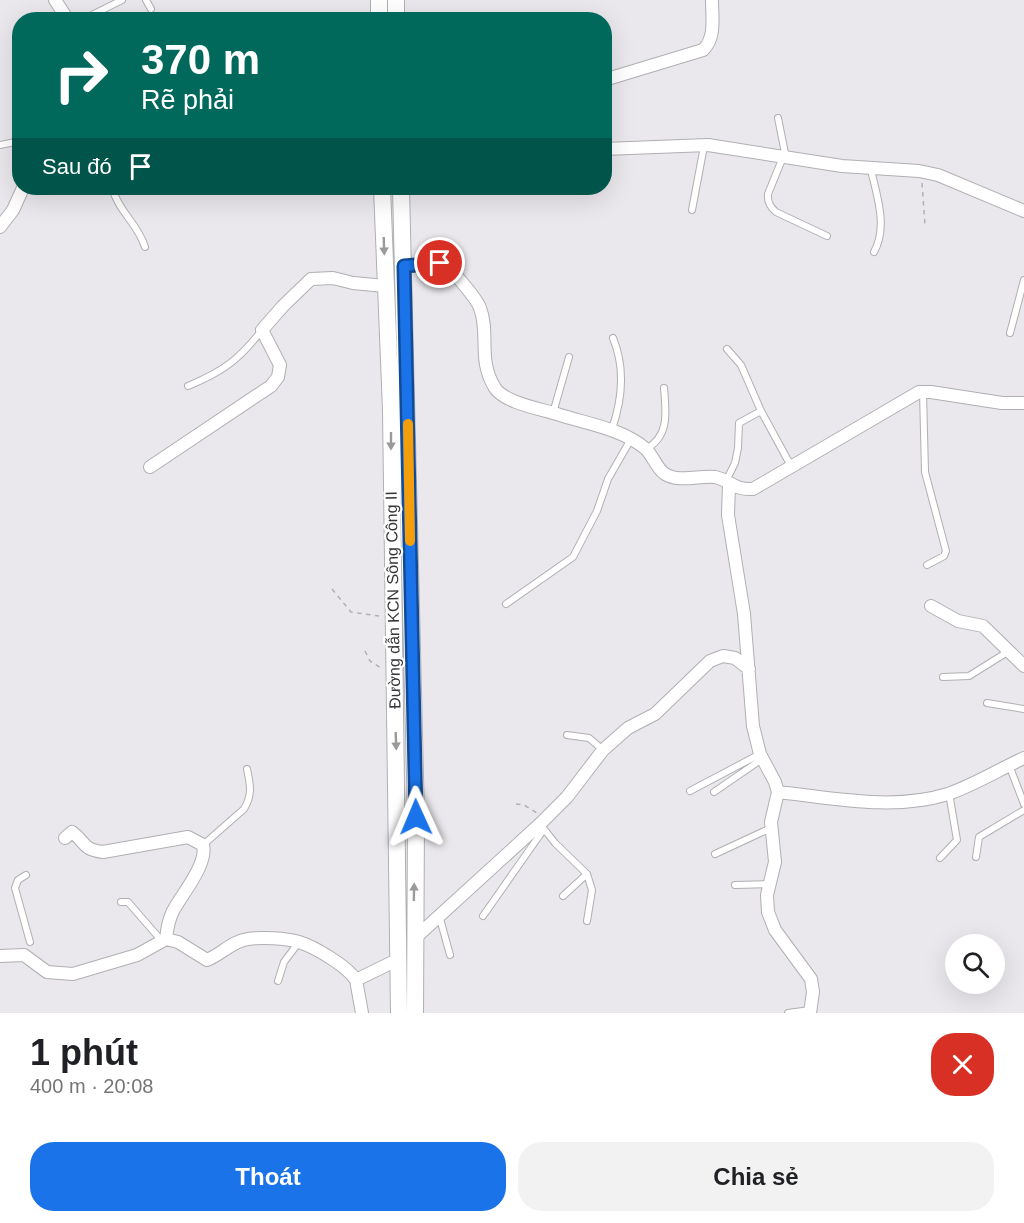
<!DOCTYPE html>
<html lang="vi">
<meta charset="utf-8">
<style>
:root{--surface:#fff;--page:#f2f2f2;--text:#202124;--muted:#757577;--accent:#1a73e8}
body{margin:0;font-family:Arial,sans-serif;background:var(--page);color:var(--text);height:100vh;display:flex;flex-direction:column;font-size:22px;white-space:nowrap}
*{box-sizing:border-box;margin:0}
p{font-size:20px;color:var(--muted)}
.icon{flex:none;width:33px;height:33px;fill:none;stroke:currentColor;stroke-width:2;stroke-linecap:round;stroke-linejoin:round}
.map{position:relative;height:1013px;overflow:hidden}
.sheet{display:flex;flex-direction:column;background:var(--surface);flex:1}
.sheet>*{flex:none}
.banner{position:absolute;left:12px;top:12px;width:600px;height:183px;border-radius:24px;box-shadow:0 6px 24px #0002;background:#00695c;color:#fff;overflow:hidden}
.controls{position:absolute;left:945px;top:934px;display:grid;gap:12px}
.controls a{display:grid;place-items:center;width:60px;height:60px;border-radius:50%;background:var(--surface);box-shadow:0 6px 24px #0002;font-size:30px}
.pin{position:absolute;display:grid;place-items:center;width:51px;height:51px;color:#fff;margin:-26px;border:3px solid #fff;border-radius:50%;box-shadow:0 2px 6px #0007}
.me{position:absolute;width:66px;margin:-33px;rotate:359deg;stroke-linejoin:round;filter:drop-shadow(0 0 4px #0008)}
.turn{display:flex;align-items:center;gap:21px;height:126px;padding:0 30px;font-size:27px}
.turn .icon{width:78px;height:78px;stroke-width:2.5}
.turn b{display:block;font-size:42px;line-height:51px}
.then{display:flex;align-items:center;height:57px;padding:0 30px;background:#0003;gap:12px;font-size:22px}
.round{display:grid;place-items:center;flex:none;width:63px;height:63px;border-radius:24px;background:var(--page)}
.summary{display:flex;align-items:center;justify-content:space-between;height:102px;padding:0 30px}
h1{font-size:36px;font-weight:700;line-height:45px}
.primary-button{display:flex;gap:12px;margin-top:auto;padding:12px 30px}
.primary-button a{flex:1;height:69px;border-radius:24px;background:var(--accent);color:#fff;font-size:24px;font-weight:700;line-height:69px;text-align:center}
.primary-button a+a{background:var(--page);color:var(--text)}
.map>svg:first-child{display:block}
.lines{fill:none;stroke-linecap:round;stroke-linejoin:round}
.lane-casing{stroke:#b0afb3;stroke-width:8}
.street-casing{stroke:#b0afb3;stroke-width:14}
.secondary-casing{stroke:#b0afb3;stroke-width:18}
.path{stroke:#b1afb3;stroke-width:1.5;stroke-dasharray:4.5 4.5;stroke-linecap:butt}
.lane{stroke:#fff;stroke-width:6}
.street{stroke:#fff;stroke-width:12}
.secondary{stroke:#fff;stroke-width:16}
.oneway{fill:#9a9a9b}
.route-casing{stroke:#114b97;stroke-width:15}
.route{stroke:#1a73e8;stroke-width:10}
.slow{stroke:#f59e0b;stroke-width:10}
.labels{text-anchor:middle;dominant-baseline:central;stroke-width:4.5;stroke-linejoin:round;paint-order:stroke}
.street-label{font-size:16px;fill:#363537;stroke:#fff}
</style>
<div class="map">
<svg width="1024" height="1013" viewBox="0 0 1024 1013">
<rect width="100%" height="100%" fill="#eae8ec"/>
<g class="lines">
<defs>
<path id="lane" d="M146 0 151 9
M82 20 122 0
M778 118 786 158
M0 145 20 141
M783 157 768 194C767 202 770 207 776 212L827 236
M871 170C877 196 888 227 874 252
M112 188C119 212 138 224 145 247
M692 210 704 146
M1010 333 1024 280
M727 349 741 365 761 411 791 466
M188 386C222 372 239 360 262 330
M923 392 925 472 946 551 944 556 927 565
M553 413 569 357
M612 429C622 400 625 367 613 338
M646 449C670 436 666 411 664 388
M726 481 735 463 738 448 739 423 761 411
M506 604 573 557 597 511 608 479 631 439
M943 677 969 676 1009 651
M987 703 1024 709
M567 735 589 738 603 750
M1009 765 1024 804
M690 791 760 754
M714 792 762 759
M540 824 555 843 587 874 592 890 587 921
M203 845 244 809C253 794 250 784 247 769
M715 854 771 828
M976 857 979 837 1024 810
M940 858 957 840 949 793
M26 875 18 880 15 888 30 942
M735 885 770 884
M563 896 587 874
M121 902H128L161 940
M439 915 450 955
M483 916 544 829
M278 981 284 962 299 942
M788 1013 810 1010"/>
<path id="street" d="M55 0 68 20
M604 80 703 50C716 38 712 17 712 0
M604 149 708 145 842 166 919 171 938 175 1024 211
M0 227 13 210 23 188
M404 266 440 263 446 266C454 272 477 299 480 308 490 334 477 359 495 388 505 403 541 409 557 414 587 424 621 428 646 449 653 456 657 469 665 474 679 483 700 475 715 477 730 480 733 490 753 489L919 392H931L1002 403H1024
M150 467 271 386 278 377 280 365 262 330 283 306 311 279 333 278 353 283 385 286
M729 485 728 515 744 614 753 726 760 754 775 782 778 792 771 822 775 862 767 895 768 912 775 930 811 979 813 992 810 1013
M931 606 958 621 983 626 1024 666
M778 792C834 798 893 811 948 794 974 785 1000 769 1024 758
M65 838 72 832C87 843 81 849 103 852L188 837 203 845C208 864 182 894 173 911 169 919 167 929 166 939
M414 939 540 824 567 797 603 750 628 728 655 714 710 661 723 656 735 658 749 669
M0 956 24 955 47 972 73 974 137 955 166 939 178 942 207 960C222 954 232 941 248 939 262 937 285 938 299 942 315 947 347 966 356 980L399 959
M356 980 362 1013"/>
<path id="secondary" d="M379 0V20
M396 0V20
M382 188 391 410 399 1013
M401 188 416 817 415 1013"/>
</defs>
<!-- lane casing -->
<use href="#lane" class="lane-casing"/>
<!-- street casing -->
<use href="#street" class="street-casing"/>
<!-- secondary casing -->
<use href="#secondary" class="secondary-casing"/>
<!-- path -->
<path class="path" d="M922 183 925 225
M332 589 351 612 379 616
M365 651 370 661 381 668
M516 804 524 805 537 813"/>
<!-- lane -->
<use href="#lane" class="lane"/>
<!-- street -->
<use href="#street" class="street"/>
<!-- secondary -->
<use href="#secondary" class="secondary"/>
</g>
<!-- one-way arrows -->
<defs><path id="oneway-solid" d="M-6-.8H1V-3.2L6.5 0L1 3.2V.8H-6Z" transform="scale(1.5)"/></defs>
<g class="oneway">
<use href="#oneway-solid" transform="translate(384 246) rotate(88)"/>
<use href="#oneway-solid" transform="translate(391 441) rotate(90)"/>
<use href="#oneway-solid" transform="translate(396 741) rotate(88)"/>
<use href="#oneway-solid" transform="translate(414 892) rotate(-89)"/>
</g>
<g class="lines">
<defs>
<path id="route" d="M416 817 404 266 440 263"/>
</defs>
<!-- route casing -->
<use href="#route" class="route-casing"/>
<!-- route -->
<use href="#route" class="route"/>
<!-- slow -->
<path class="slow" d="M408 424 410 541"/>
</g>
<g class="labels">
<!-- street labels -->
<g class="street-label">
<text transform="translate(393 600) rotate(-91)">Đường dẫn KCN Sông Công II</text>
</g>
</g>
</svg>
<div class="controls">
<a><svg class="icon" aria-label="search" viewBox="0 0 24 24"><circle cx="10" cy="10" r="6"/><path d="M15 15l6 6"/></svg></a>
</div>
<div class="pin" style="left:440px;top:263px;background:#d93025"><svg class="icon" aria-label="arrive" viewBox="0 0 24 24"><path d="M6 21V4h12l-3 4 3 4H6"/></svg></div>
<svg class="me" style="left:416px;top:817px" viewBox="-20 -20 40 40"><path d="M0-17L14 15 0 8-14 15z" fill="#1a73e8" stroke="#fff" stroke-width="4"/></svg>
<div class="banner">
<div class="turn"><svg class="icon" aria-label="right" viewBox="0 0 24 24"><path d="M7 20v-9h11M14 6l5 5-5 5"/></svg><div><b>370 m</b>Rẽ phải</div></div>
<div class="then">Sau đó<svg class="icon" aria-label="arrive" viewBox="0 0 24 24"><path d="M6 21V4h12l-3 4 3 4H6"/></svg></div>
</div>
</div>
<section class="sheet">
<div class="summary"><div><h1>1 phút</h1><p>400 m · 20:08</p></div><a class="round" style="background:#d93025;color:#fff"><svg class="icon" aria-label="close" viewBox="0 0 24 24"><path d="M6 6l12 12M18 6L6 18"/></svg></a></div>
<div class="primary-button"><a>Thoát</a><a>Chia sẻ</a></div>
</section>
